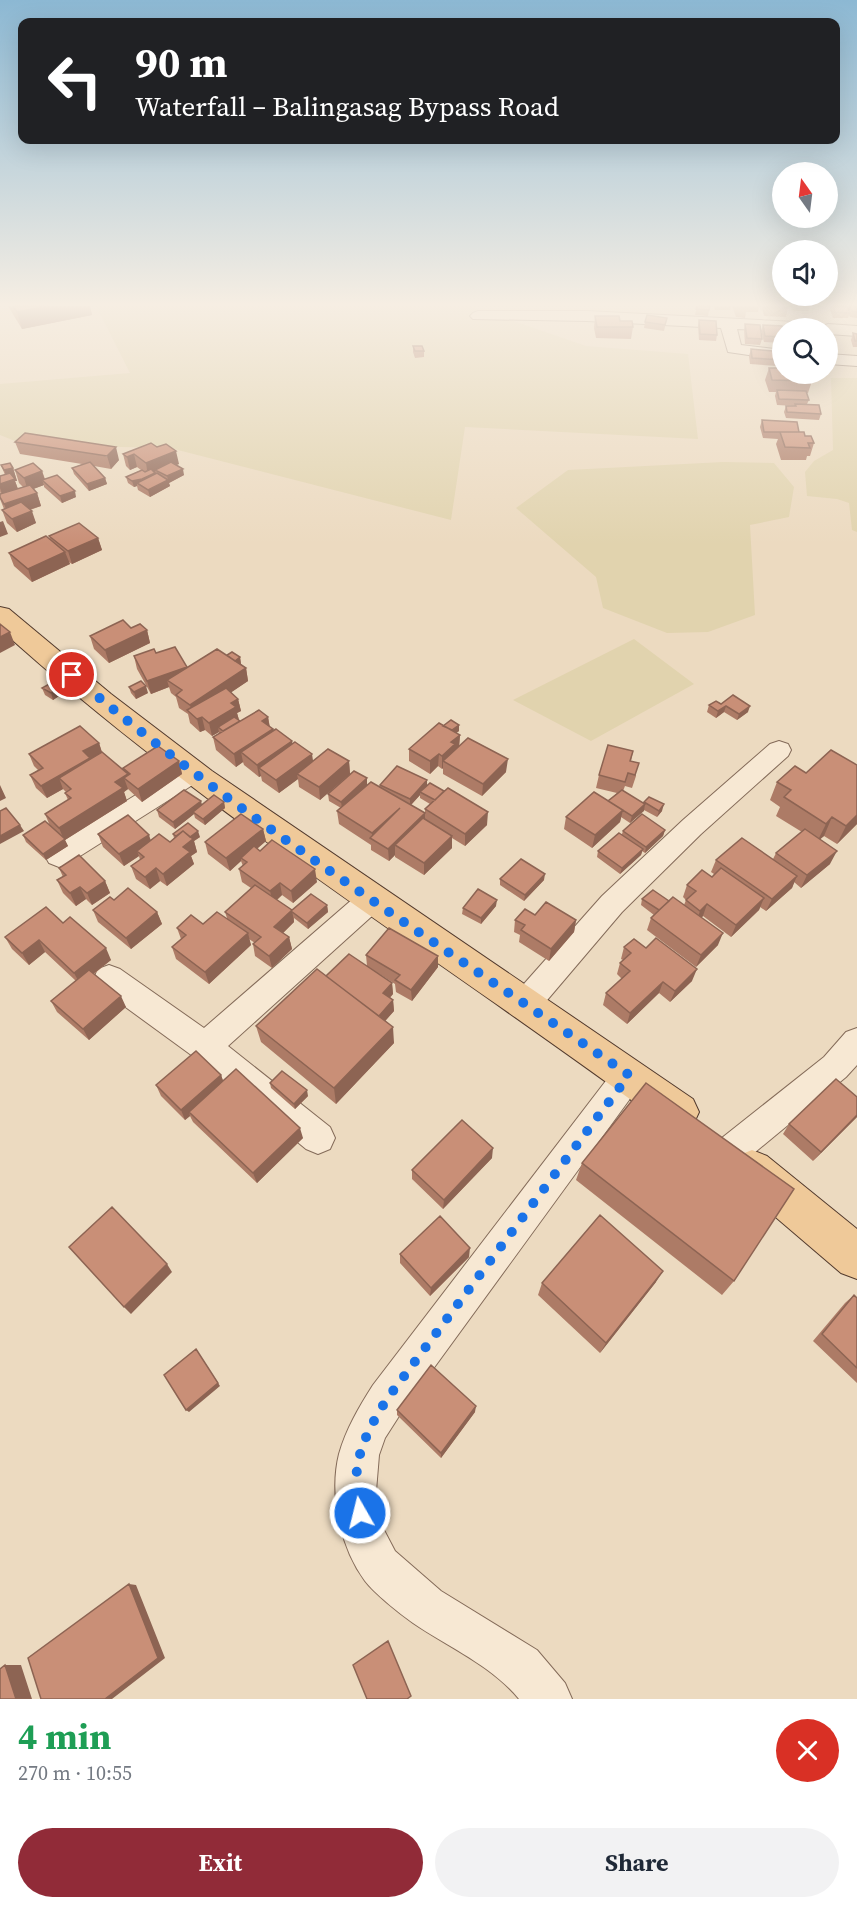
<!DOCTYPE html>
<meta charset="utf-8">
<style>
:root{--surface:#fff;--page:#f2f2f3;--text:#1f2937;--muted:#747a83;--accent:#912b38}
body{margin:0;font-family:"Source Serif 4",serif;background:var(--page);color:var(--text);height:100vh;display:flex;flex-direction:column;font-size:22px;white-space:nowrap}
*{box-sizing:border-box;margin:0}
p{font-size:20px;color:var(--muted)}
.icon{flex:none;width:33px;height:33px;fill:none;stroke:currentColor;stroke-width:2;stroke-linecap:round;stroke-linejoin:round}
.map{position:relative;height:1699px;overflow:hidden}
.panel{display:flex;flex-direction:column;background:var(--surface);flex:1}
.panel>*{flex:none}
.top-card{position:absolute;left:18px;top:18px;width:822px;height:126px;border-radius:12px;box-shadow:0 6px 24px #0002;background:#202124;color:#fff;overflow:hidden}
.needle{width:39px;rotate:346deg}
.fabs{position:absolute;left:772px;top:162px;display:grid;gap:12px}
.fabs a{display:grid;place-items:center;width:66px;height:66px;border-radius:50%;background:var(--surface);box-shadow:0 6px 24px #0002;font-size:30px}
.pin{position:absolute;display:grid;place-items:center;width:51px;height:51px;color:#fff;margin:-26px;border:3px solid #fff;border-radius:50%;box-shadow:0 2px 6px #0007}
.me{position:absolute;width:66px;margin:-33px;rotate:352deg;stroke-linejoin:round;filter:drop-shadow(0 0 4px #0008)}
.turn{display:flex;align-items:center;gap:21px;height:126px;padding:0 18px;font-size:27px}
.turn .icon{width:78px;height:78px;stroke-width:2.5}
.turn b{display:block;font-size:42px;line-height:51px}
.round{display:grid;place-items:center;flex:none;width:63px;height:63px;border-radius:32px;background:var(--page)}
.summary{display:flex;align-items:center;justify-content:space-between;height:102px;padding:0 18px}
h1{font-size:36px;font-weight:700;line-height:45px;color:#1e9e55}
.cta{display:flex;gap:12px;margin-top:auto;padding:12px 18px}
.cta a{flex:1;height:69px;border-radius:36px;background:var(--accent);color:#fff;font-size:24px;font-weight:700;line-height:69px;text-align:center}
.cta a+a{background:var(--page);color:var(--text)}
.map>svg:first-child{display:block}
.farmland{fill:#e1d3ae}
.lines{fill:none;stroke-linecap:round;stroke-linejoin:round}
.minor-casing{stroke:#846b59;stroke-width:2}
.major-casing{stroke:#523a2d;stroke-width:2}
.minor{fill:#f7e8d3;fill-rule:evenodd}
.major{fill:#efc999;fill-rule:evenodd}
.wall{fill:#ad7b66;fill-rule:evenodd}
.shaded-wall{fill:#8d6453}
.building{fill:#c98f77;stroke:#8d6453;stroke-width:1.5}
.route{stroke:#1a73e8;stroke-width:10;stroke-dasharray:0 18}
</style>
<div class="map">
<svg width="857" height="1699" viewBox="0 0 857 1699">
<rect width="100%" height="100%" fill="#ecdac0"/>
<!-- farmland -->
<path class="farmland" d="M96 306H470L586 346 688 354 698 439 465 427 451 520 170 448 25 445 0 435V384L130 373Z
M831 378H857V532L852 530 849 503 837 499 807 496 805 472 814 461 833 450Z
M723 462 774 463 794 487 789 517 750 525 755 615 708 632 667 633 603 608 596 577 516 508 568 470Z
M634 639 694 684 591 741 513 700Z"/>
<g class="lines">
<defs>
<path id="minor" d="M478 311H587L814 323 821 327 828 324 857 326V336L828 334V328H783V331L737 329 741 345 783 350V360L728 352 721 328 587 321 473 319 470 316 473 313Z
M828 354 857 356V366L828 364Z
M779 741 788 744 791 750 788 756 701 834 622 912 537 1012 526 1016 515 1012 511 1003 515 994 602 896 683 820 770 744Z
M193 763 202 765 206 772 202 779 69 863 59 867 49 863 45 856 49 849 184 765Z
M372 888 382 891 386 899 382 907 228 1046 330 1127 335 1138 330 1149 318 1154 306 1149 194 1057 98 987 94 978 98 969 109 965 120 969 204 1028 362 891Z
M857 1028V1065L846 1077 742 1163 730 1168 718 1163 713 1152 718 1141 824 1057 846 1032Z
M629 1060 640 1065 645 1075 640 1085 401 1413 385 1438 379 1455 376 1491 384 1530 395 1551 441 1591 537 1650 565 1683 572 1699H519C491 1665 448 1647 413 1623 399 1613 374 1593 365 1581 340 1547 329 1494 339 1454 346 1429 359 1407 373 1385L618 1065Z"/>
<path id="major" d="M0 607 9 609 111 694 212 771 693 1099 699 1112 693 1125 679 1131 665 1125C443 960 206 815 0 629Z
M752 1150 767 1156 857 1229V1279L841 1273 737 1184 731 1170 737 1156Z"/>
</defs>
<!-- minor casing -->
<use href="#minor" class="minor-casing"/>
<!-- major casing -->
<use href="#major" class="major-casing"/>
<!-- minor -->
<use href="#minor" class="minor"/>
<!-- major -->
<use href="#major" class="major"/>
</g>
<!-- wall -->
<path class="wall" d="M8 306H90L92 315 22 329Z
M697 306 709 310 708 316 695 315Z
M714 306H731L730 310H715Z
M732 306H759L758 312H746L745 318 736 317Z
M762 306H788L786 317 764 316Z
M791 306H810L808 311H793Z
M829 306H857V318L850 317 849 315 848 318H833Z
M595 316 620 321 633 327 631 339 596 338 594 328Z
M667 318 664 331 644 328 645 322Z
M699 320 717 335 716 341 699 340 698 326Z
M745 324 762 339 760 345 745 344 744 330Z
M763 325 783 332V343L764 342 761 331Z
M853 333 857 334V347H853L851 340Z
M413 346 424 351V357L415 358 413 352Z
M751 349 783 352V374L812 381 808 393H807L809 400 807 404 821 414 819 420 786 418 784 412 786 406H795L777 405 775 396 776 392H769L765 380 769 368H776L777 366 750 364 749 356Z
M762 420 799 432 805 436 814 443 810 456H807L806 460H781L776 444 778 439 763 438 760 427Z
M25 433 119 460 111 469 94 466 105 478 107 484 89 491 74 474 72 468 82 464 20 454 15 442Z
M151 443 179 464 176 465 184 475 169 483 170 486 150 497 138 490 137 486 134 487 128 483 126 477 141 470 137 467 130 470 126 466 123 454Z
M1 465 13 468 17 481H15L18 489 23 487 19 483 15 470 42 471 45 479 76 497 62 503 44 487V485L33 489 37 493 41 506 30 510 36 523 17 532 7 523 2 510 4 509 0 499V494H1L0 492V476L5 475Z
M49 536 98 538 102 550 72 564 69 562 70 564 32 582 14 566 9 553 50 539Z
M131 628 147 630 150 643 109 663 94 649 90 636Z
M227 655 240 657 241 664 246 668 248 681 231 692 238 699 241 711 237 713 239 720 240 721 268 717 270 727 273 729V731L292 741V744L313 761H349L350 774 320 800 299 787 298 779 279 793 262 781 261 776 259 777 244 765 243 762 236 767 216 750 213 737 219 734V732L212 736 205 730 200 732 190 723 188 714 179 708 176 697 171 693 169 687 151 694 137 669 134 656 187 667Z
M129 687 148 693 136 699 131 693Z
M42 688 62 694 53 700 45 695Z
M721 704 748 712 737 720 724 712 716 718 707 712 709 705Z
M459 725V731L456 733 460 735 459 746 506 772 482 796 443 774V768L442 769 438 766 430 774 409 761V749L443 726Z
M99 743 102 752 124 771 123 768 179 761 182 774 142 802 128 789 124 792 127 801 65 840 68 846 46 860 26 842 23 835 50 826 45 814 68 800 65 793 66 792 63 789 47 798 36 788 30 775 38 770 34 766 29 754Z
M633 751 631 761 636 776 632 788 625 786 623 791 644 804V802L662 811 657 817 644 810 630 823 621 817 620 822 592 848 564 829 566 817 608 801 617 793 596 788 599 775Z
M367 778V785L346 804 380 787V785L427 780V785L487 825 465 846 452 838V848L424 875 395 857V855L389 861 371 850V845L339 824 337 811 341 808 329 801 328 794ZM420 795V798L430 804 425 809V813L411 805Z
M777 782 857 824 837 844 824 836 820 839 830 864 801 888 794 882 792 888 766 911 760 907 759 910 731 937 703 916 701 918 718 945 696 967 647 930 651 918 654 915 641 905 642 899 669 901 684 905 686 900 683 897 687 885 712 877 714 874 711 872 716 860 773 859 776 853 802 832 776 816 780 807 770 800Z
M224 802 225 808 205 825 195 818 194 814 175 829 159 817 157 810Z
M263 829 266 841 257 849 317 882 293 903 282 895 277 900 292 910 327 905 328 912 308 929 294 918V922L283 933 289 937 292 949 272 968 255 956 253 944 255 943 249 939 251 945 209 984 176 959 172 947 181 939 177 928 203 924 227 918 225 912 251 888 242 882 239 869 243 866 241 861 230 871 208 854 205 842Z
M665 830 663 836 645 853 642 851 641 855 620 874 597 857 598 851 622 834 623 831Z
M98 834 170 842 174 838 173 834 200 837 194 841 197 852 191 856 194 864 167 886 160 881 150 889 136 879 131 866 140 860 139 856 124 866 103 847Z
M59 868 105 881 110 893 92 905 86 899 76 906 63 893 57 880 63 877Z
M500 879 544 880 524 901 500 885Z
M114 900 157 912 162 924 131 949 98 922 93 910Z
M496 906 481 924 462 914 463 908Z
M535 915 576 920 574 932 549 961 519 942 520 935 514 932 515 920Z
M63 923 111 960 94 974 126 1007 89 1040 57 1012 51 1001 76 981 45 952 29 965 12 949 5 937Z
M624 947 692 981 670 1002 659 993 627 1024 603 1005 606 993 622 979 617 974 620 963 623 960 621 959Z
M366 955 438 967 412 1001 396 992 395 984 378 973 392 983 393 994 390 998 393 1000 394 1011 385 1021 394 1043 336 1104 261 1042 256 1026 326 976 367 966Z
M221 1075 223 1081 303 1138 257 1183 193 1122 190 1116 185 1120 161 1096 156 1085Z
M270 1083 308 1096 295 1109 271 1088Z
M857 1117 813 1161 783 1134 789 1124Z
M492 1158 443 1209 412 1179V1170Z
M582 1163 734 1281 722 1295 576 1180Z
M400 1254 469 1257 430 1296 400 1263Z
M656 1282 600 1353 538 1295 542 1283Z
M854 1295 857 1298V1383L813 1341 845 1303Z
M397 1410 475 1412 441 1458 397 1415Z"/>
<!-- shaded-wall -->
<path class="shaded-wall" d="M48 306H90L92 315 22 329 17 312Z
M116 447 119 460 111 469 107 456Z
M176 451 179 464 159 472 155 470 157 479 137 483V486L134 487 132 481 148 476 146 463Z
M134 454 137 467 130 470 127 457Z
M13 468 17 481H15L19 492 3 497 0 488V483L8 481 4 470Z
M183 469 184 475 169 483 170 486 150 497 148 490 168 480 167 476Z
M42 471 46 484 42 480 44 485 28 491 24 478Z
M105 478 107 484 89 491 87 484Z
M75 491 76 497 62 503 60 496Z
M37 493 41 506 9 516 4 504Z
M32 511 36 523 17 532 12 519Z
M3 521 8 534 0 537V522Z
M98 538 102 550 72 564 68 551Z
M65 552 70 564 32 582 28 569Z
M147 630 150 643 109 663 105 650Z
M10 632 15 645 0 653V637Z
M240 657 241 664 233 669 232 662Z
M187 667 167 680 169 687 151 694 147 681Z
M246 668 248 681 195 717 192 715 190 705Z
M146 686 148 693 136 699 134 692Z
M60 688 62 694 53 700 51 693Z
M238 699 241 711 237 713 239 720 218 727 219 732 212 736 209 723 231 703Z
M726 706 724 712 716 718 718 711Z
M750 706 748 712 737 720 739 714Z
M202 717 205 730 200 732 197 719Z
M268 717 270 730 262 721Z
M459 725V731L448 739 449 733Z
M273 729 275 742 241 752 243 762 236 767 234 754Z
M460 735 459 748 443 761V768L442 769V756L451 742Z
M292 741 294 754 259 768 261 776 259 777 257 765Z
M99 743 103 756 59 778 63 789 47 798 41 786 83 751Z
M312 754 314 767 297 774 298 779 279 793 276 780Z
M439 754 438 766 430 774V761Z
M508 759 506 772 482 796 483 784Z
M179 761 182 774 142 802 138 789Z
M349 761 350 774 320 800 319 787Z
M128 774 131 783 124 778 128 789 124 792 127 801 65 840 68 846 46 860 43 854 64 840 59 828 115 782Z
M367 778V785L342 808 341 802Z
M427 780V787L420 792V795L410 806V799Z
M0 785 6 798 0 801Z
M201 801 203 808 193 812 194 814 175 829 173 822Z
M224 802 225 808 205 825 203 819Z
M645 804 644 811 630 823 632 816Z
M664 804 662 811 657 817 659 811Z
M400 808 372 839V833Z
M623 810 620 822 592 848 595 835Z
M488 812 487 825 465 846V834Z
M425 813V826L395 845V855L389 861 388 849Z
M857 815V824L837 844 846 826Z
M832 817 824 836 817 842 826 824Z
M20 825 24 831 0 844V836Z
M263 829 266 841 243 860 241 858V861L230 871 226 858Z
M665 830 663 836 645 853 646 847Z
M198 831 200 837 194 841 197 852 191 856 194 864 167 886 163 874 183 847 189 837Z
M149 835 153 847 137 851 139 856 124 866 119 854Z
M452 836V848L424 875V863Z
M643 849 641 855 620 874 622 868Z
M837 851 830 864 801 888 807 875Z
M156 868 160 881 150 889 145 877Z
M315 869 317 882 293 903 291 891Z
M545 874 544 880 524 901 525 895Z
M797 876 792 888 766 911 772 899Z
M105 881 110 893 92 905 87 893Z
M280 883 282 895 273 903 270 891Z
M80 887 86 899 76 906 70 893Z
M764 898 759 910 731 937 736 925Z
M497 900 496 906 481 924V918Z
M707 904 703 916 696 923 700 911Z
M327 905 328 912 308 929 307 923Z
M292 910 294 922 277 939 274 927Z
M157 912 162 924 131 949 126 938Z
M576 920 574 932 549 961 551 949Z
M248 933 251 945 209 984 205 972Z
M723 933 718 945 696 967 701 955Z
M289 937 292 949 272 968 269 956Z
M39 940 45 952 29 965 22 953Z
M106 948 111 960 80 984 74 973Z
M438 956V967L412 1001 411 990Z
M697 969 692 981 670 1002 675 991Z
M663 982 659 993 627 1024 630 1013Z
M392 983 393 994 383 1004V993Z
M121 996 126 1007 89 1040 83 1029Z
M393 1000 394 1011 379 1028 378 1017Z
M393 1027 394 1043 336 1104 334 1088Z
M221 1075 225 1086 189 1112 190 1116 185 1120 181 1110Z
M307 1090 308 1096 295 1109 294 1104Z
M857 1115V1117L813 1161 821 1152Z
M300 1128 303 1138 257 1183 253 1173Z
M493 1148 492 1158 443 1209 444 1200Z
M470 1248 469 1257 430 1296 431 1288Z
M167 1264 172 1272 131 1314 124 1307Z
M663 1271 656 1282 600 1353 606 1343Z
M196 1349 220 1386 189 1412 186 1410Z
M476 1406 475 1412 441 1458V1453Z
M129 1584 136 1585 165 1658 112 1699H105Z
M5 1665H21L32 1699H16Z"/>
<!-- building -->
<path class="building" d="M13 306H48L17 312Z
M697 306H710L709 310 696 309Z
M833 306H847L850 313 835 312Z
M849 306H857V312L852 311Z
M647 315 667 318 665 325 645 322Z
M595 316H619L620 321H632L633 327H597Z
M699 320 716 321 717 335 700 334Z
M745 324 760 325 762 339 747 338Z
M763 325 782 326 783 337 765 336Z
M802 326 819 327 820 328H803Z
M853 333 857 334V341H855Z
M413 346H422L424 351H415Z
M751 349 783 352V360L752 358Z
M778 362 783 363V368H779Z
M769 368H783V374H809L812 381 772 380Z
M777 390 806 391 809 400 779 399Z
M795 404 819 405 821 414 787 412 786 406H796Z
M762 420 797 422 799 432H764Z
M780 432H804L805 436H811L814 443H808L810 448 785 447Z
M25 433 116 447 107 456 15 442Z
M151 443 157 447 166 444 176 451 146 463 134 454 127 457 123 454Z
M90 462 105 478 87 484 72 468Z
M171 462 183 469 167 476 155 470Z
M10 463 13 468 4 470 1 465Z
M33 463 42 471 24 478 15 470Z
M151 469 155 473 142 479 132 481 126 477 142 470 145 472Z
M10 473 15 479 0 484V476Z
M157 473 168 480 148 490 137 483Z
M57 475 75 491 60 496 42 480Z
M30 485 37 493 4 504 0 497V494Z
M21 502 32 511 12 519 2 510Z
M79 523 98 538 68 551 49 536Z
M46 536 65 552 28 569 9 553Z
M123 620 131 628 140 624 147 630 105 650 90 636Z
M0 624 10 632 0 637Z
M175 647 187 667 147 681 134 656 154 649 156 653Z
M217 649 246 668 190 705 176 695 182 690 167 680Z
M232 652 240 657 235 661 227 655Z
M141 681 146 686 134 692 129 687Z
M51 683 60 688 51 693 42 688Z
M226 688 238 699 231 703 236 707 209 723 202 717 197 719 187 710Z
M733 695 750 706 739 714 726 706 718 711 709 705 716 701 721 704Z
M259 710 268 717 262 721 273 729 234 754 213 737Z
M234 717 240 721 223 731 218 727Z
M451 720 459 725 452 730 443 726Z
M439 723 460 735 451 742 455 744 442 756 439 754 430 761 409 749Z
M80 726 99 743 83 751 90 758 41 786 30 775 43 768 29 754Z
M276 729 292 741 257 765 241 752Z
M468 738 508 759 483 784 443 761Z
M295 742 312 754 276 780 259 768Z
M608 745 633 751 630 761 639 763 635 775 628 773 625 782 599 775Z
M158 746 179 761 138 789 124 778 130 774 123 768Z
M328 749 349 761 319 787 297 774Z
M831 750 857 765V815L846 826 832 817 826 824 784 797 791 790 777 782 795 766 806 773Z
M102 752 128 774 115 782 123 788 59 828 45 814 71 798 65 793 71 789 59 778Z
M397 766 427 780 410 799 380 785Z
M354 771 367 778 341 802 328 794Z
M371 782 425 813 388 849 370 838 400 808 372 833 337 811Z
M430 783 444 791 435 800 420 792Z
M448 788 488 812 465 834 425 809Z
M184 790 201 801 173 822 157 810Z
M622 790 645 804 632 816 608 801Z
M594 792 623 810 595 835 566 817Z
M214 795 224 802 203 819 193 812Z
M649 797 664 804 659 811 644 802Z
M6 808 20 825 0 836V811Z
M241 814 263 829 226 858 205 842Z
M642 814 665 830 646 847 623 831Z
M128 815 149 835 119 854 98 834Z
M423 818 452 836 424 863 395 845Z
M45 821 65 839 43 854 23 835Z
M188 823 198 831 190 837 183 831 176 836 173 834Z
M805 829 837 851 807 875 776 853Z
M183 831 193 839 183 847 190 852 163 874 156 868 145 877 131 866 144 857 137 851 159 834 170 842Z
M619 833 643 849 622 868 598 851Z
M742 838 797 876 772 899 716 860Z
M272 840 315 869 291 891 280 883 270 891 239 869 247 862 241 858 254 846 260 851Z
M79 855 105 881 87 893 80 887 70 893 57 880 66 875 59 868Z
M521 859 545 874 525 895 500 879Z
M721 868 764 898 736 925 707 904 700 911 686 900 696 891 687 885 702 870 712 877Z
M255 885 292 910 274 927 289 937 269 956 253 944 261 937 225 912Z
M128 888 157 912 126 938 93 910 110 897 114 900Z
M478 889 497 900 481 918 463 908Z
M653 890 669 901 659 910 642 899Z
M311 894 327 905 307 923 291 911Z
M673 897 723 933 701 955 651 918Z
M546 902 576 920 551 949 521 930 525 925 515 920 525 909 535 915Z
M46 907 63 923 70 917 106 948 74 973 39 940 22 953 5 937Z
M217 912 248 933 205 972 172 947 186 935 177 928 191 915 203 924Z
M389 928 438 956 411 990 395 980 400 975 366 955Z
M656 938 697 969 675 991 663 982 630 1013 606 993 630 971 620 963 631 953 624 947 634 939 646 948Z
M349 954 392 983 383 993 393 1000 379 1016 326 976Z
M317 969 393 1027 334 1088 256 1026Z
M89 970 121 996 83 1029 51 1001Z
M196 1051 221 1075 181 1110 156 1085Z
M236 1069 300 1128 253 1173 189 1112Z
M282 1071 307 1090 294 1104 270 1083Z
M836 1079 857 1097V1115L821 1152 789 1124Z
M646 1083 794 1189 734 1281 582 1163Z
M462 1120 493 1148 444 1200 412 1170Z
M112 1207 167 1264 124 1307 69 1247Z
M600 1215 663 1271 606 1343 542 1283Z
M440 1216 470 1248 431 1288 400 1254Z
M854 1295 857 1298V1368L822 1334Z
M196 1349 218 1383 186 1410 164 1375Z
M431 1365 476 1406 441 1453 397 1410Z
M129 1584 158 1658 105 1699H41L28 1658Z
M388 1641 411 1696 407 1699H367L353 1665Z
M5 1665 16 1699H0V1669Z"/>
<!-- sky -->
<linearGradient id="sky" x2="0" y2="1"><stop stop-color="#8cb8d3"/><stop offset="0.56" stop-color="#f6eee3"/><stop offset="1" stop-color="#f6eee3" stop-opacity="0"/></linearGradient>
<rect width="857" height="544" fill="url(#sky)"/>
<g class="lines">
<!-- route -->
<path class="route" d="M72 675C246 823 441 945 629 1075L387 1399C363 1437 349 1467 360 1513"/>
</g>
</svg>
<div class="fabs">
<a><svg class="needle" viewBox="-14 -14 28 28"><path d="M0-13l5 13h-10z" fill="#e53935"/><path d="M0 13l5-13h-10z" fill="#747a83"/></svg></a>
<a><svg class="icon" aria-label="sound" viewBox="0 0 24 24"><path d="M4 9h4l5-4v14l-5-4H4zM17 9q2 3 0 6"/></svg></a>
<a><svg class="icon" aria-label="search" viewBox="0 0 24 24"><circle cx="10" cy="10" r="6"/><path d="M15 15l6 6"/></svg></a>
</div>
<div class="pin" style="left:72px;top:675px;background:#d93025"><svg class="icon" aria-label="arrive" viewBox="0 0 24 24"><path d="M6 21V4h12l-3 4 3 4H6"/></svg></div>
<svg class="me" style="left:360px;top:1513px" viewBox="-20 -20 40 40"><circle r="17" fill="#1a73e8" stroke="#fff" stroke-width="3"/><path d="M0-11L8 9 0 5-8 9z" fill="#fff"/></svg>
<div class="top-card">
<div class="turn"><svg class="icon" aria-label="left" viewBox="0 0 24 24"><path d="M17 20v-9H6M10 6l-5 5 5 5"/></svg><div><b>90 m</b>Waterfall ‒ Balingasag Bypass Road</div></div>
</div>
</div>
<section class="panel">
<div class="summary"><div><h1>4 min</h1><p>270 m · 10:55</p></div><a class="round" style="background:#d93025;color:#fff"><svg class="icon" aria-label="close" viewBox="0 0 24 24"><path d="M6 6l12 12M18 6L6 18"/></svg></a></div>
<div class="cta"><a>Exit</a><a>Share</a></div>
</section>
